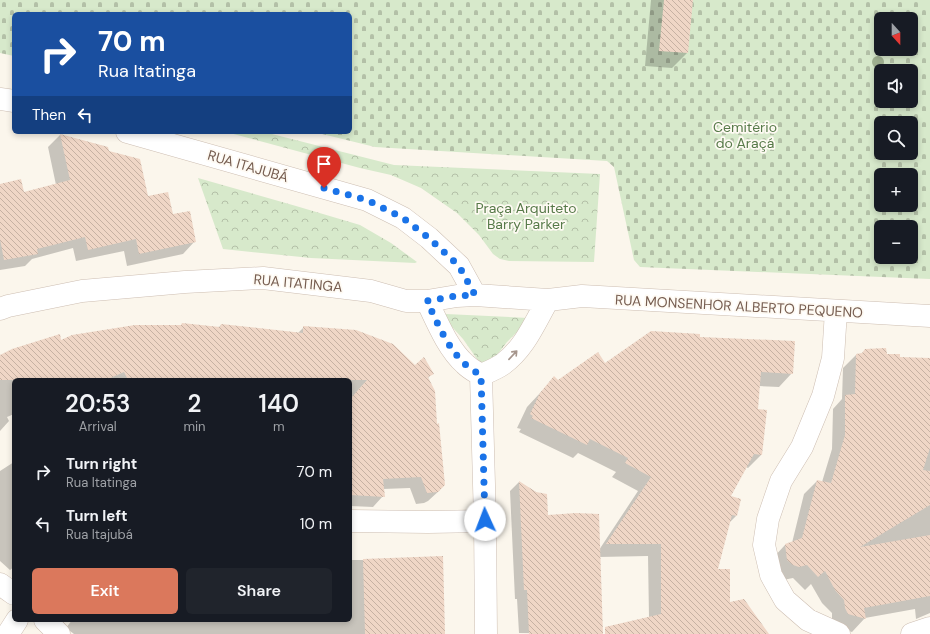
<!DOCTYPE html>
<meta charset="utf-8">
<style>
:root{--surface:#171b24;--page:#20242c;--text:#f1f3f6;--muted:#9ea1a6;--accent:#db785c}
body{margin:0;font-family:"DM Sans",sans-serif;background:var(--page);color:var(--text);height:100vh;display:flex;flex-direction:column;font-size:15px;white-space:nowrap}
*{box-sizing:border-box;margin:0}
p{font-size:13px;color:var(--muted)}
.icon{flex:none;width:22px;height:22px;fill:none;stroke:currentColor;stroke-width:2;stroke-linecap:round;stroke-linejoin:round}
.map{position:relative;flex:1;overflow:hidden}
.details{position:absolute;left:12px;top:378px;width:340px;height:244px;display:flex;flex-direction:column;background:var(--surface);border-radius:6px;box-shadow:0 2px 6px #0003}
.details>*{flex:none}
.banner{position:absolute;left:12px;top:12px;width:340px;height:122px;border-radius:6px;box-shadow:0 2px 6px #0003;background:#1a4fa0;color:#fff;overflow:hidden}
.needle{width:26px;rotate:159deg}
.fabs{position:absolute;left:874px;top:12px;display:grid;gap:8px}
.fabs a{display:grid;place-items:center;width:44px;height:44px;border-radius:6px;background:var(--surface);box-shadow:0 2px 6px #0003;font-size:20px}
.pin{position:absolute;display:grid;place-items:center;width:34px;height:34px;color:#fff;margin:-41px -17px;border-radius:50% 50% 50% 0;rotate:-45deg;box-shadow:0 0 4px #0007}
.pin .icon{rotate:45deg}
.me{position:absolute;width:44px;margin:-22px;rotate:358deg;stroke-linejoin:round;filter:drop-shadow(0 0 3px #0008)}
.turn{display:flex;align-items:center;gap:14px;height:84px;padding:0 20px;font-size:18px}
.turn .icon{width:52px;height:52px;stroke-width:2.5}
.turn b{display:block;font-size:28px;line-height:34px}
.then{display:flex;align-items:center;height:38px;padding:0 20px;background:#0003;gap:8px;font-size:15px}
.eta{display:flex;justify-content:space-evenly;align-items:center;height:68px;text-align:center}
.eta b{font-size:24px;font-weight:600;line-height:28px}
.primary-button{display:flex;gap:8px;margin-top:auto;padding:8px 20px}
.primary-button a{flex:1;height:46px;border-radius:6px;background:var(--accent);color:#fff;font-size:16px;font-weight:600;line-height:46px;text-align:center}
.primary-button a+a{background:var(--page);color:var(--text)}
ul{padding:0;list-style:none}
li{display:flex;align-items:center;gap:12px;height:52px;padding:0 20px}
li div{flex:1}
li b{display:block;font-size:15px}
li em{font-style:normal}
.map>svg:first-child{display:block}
.forest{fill:url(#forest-crowns)}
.cemetery{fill:url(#cemetery-stones);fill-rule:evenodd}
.shadow{fill:#0003}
.building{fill:url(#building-back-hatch)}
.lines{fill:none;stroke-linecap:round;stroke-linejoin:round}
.street-casing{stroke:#cdbeb2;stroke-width:23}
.street{stroke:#fff;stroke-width:22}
.tree{fill:#a1b292}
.oneway{stroke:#a6968d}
.route{stroke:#1a73e8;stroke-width:7;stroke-dasharray:0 12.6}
.labels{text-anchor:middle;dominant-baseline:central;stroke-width:3.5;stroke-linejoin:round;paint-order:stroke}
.park-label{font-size:14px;fill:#577a49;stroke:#fefaf3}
.street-label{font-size:14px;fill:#765d50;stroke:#fefaf3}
</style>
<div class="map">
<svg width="930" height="634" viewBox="0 0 930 634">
<defs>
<pattern id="forest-crowns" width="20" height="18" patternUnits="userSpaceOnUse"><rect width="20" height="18" fill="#d7e9cb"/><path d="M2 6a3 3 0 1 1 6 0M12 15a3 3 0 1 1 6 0" fill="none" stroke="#b3c0a7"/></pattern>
<pattern id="cemetery-stones" width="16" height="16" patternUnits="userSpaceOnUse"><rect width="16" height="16" fill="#d7e9cb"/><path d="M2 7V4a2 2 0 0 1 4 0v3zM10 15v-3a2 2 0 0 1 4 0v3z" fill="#b3c0a7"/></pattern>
<pattern id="building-back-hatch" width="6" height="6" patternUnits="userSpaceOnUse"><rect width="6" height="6" fill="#efd6c6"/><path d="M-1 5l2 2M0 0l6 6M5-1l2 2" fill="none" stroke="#c6b1a3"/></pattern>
</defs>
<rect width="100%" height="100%" fill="#fbf6ec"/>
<!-- forest -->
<path class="forest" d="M226 132H264L394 165 600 174 594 262 509 261 500 259 493 254 479 235 457 213 421 188 391 175 360 168Z
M198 178 296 206 360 225 391 243 417 262 415 263 311 258 223 249Z
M443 314H446L528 318 521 328 507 342 494 359 484 369 463 339 443 317Z"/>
<!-- cemetery -->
<path class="cemetery" d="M0 0H930V279L640 267 634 260 614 167 607 161 375 147 314 132H350V14H14V56L0 53ZM881 19H911V49H881ZM881 71H911V101H881ZM881 123H911V153H881ZM881 175H911V205H881ZM881 227H911V257H881Z"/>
<!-- shadow -->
<path class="shadow" d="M651 0H692L687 53 672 68 645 66Z
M60 135 107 147 109 152 148 197 173 216 195 241 183 254 127 266 124 251 76 261 73 248 32 259 25 266 0 270V185L23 193 56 185 48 147Z
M221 325 298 333 304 327 433 373 427 379 440 490 428 501 424 503 416 504 410 488 383 489V496L373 507 350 506V380H14V414L7 417 9 421 0 431V356L60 341 218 328Z
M699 338 792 373 779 387 759 386 757 410 761 455 748 468 746 467 729 497 736 516 729 523 717 570 729 603 768 634H620L649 618 648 556 599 557 602 634 519 633 517 599H515L510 491 519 482 536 492 547 516 599 550 638 491 612 477 616 472 578 453 573 458 519 432 521 429 517 428 527 407 554 378 558 381 605 364Z
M856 355H886L899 358 930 359V613L916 619 915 609 865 618 852 632 835 627 832 621V613L822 603 811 584 805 590 793 578 783 580 772 559 785 545 792 543 804 494 817 481 822 482 832 449 833 409 842 399 843 368Z
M14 462V567L10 570 0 561V471Z
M350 560H371L444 634H74L66 628 72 620H350Z"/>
<!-- building -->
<path class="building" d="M664 0H693L688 53 659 51Z
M60 134 108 147 109 151 140 159 148 196 168 192 173 214 190 211 196 242 139 254 136 239 88 250 85 237 37 249 38 254 4 260 0 239V184L21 179 24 192 70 180Z
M182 323 220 327 221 324 303 333V326L356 330 393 344 415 365 424 357 434 374 428 377 435 391 437 424 439 423 445 485 438 492 427 493 421 477 383 479 385 497 350 495V399L367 380H191L171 378V380H128L124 372 106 380H0V355L12 349 60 334 61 340 72 335 135 325H181Z
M651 331 700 334V337L795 341 793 374 761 372 758 409 767 410 762 455 754 454 731 496 741 499 737 516 732 515 718 569H730V602L744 599 769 634H605V627L661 614V544H606L651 477 625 463 628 458 590 439 587 445 531 418 533 416 530 414 540 393 554 376 558 380 598 352 605 363Z
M886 348 887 354H900V357L930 358V448L923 470 930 471V505L860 547 930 535V596L864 608 866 619 848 614 845 608 844 600 835 590 825 571 818 577 807 565 799 567 793 565 787 560 785 544 802 538 817 480 831 483 845 435V395L855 394 856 354 862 353 865 349Z
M519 481 536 492 547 494 548 515 576 513 599 514 603 634H529L527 590H524Z
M443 556 445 634H365L363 559Z"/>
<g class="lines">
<defs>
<path id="street" d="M0 99 14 101
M127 132 367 200 403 218 429 238 459 266 475 295
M427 301C437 322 448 349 465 364 470 369 476 372 481 375
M0 309 8 306 82 291 185 282 263 278 371 291 406 301H427L457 296 475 295 548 300 582 296 930 316
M836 311 833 358 823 396 802 447 781 481 768 519 764 545 771 575 785 600 808 620 839 634
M481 375 485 521 486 634
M481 375C488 372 496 369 503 364 525 348 535 322 548 300
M350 521 428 522 485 521
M0 584 14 594
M45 620 59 634
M8 634 17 620
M912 634 930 628"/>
</defs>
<!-- street casing -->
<use href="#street" class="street-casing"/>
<!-- street -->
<use href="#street" class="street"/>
</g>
<!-- trees -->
<circle class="tree" cx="878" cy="62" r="6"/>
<!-- one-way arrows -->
<defs><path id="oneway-shaft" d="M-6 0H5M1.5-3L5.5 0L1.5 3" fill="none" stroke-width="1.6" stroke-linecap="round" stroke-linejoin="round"/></defs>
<use class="oneway" href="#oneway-shaft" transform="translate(513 355) rotate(-47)"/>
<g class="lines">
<!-- route -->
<path class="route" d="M324 188 367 200 403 218 429 238 459 266 475 295 456 296 427 301C437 322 448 349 465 364 470 369 476 372 481 375L485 520"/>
</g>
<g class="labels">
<!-- park labels -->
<g class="park-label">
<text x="745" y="127">Cemitério<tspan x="745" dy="16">do Araçá</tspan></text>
<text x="526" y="208">Praça Arquiteto<tspan x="526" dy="16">Barry Parker</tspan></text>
</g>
<!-- street labels -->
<g class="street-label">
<text transform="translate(248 166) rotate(16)">RUA ITAJUBÁ</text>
<text transform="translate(298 283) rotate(5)">RUA ITATINGA</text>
<text transform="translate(739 306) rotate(3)">RUA MONSENHOR ALBERTO PEQUENO</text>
</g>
</g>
</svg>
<div class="fabs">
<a><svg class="needle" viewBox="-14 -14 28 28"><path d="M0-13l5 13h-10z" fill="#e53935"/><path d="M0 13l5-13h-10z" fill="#9ea1a6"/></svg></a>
<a><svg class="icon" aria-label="sound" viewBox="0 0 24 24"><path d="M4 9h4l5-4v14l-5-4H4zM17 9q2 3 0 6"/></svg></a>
<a><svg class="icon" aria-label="search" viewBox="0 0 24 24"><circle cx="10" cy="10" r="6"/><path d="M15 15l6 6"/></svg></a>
<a>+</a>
<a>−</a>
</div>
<div class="pin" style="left:324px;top:188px;background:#d93025"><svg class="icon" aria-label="arrive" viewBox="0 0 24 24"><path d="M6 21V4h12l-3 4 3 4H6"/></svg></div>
<svg class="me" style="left:485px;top:520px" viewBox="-20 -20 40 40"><circle r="19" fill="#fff"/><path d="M0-13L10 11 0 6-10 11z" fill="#1a73e8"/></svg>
<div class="banner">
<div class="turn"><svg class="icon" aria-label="right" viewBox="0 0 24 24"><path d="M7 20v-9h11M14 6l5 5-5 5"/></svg><div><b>70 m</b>Rua Itatinga</div></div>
<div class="then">Then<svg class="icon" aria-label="left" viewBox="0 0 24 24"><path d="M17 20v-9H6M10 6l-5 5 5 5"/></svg></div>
</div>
<section class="details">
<div class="eta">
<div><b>20:53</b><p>Arrival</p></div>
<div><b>2</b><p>min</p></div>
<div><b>140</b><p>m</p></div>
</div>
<ul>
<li><svg class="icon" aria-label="right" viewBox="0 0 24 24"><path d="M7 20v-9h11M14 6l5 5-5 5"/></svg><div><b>Turn right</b><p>Rua Itatinga</p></div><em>70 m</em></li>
<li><svg class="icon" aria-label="left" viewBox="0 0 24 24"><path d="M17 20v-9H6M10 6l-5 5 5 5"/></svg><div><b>Turn left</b><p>Rua Itajubá</p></div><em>10 m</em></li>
</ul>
<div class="primary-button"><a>Exit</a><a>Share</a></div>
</section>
</div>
